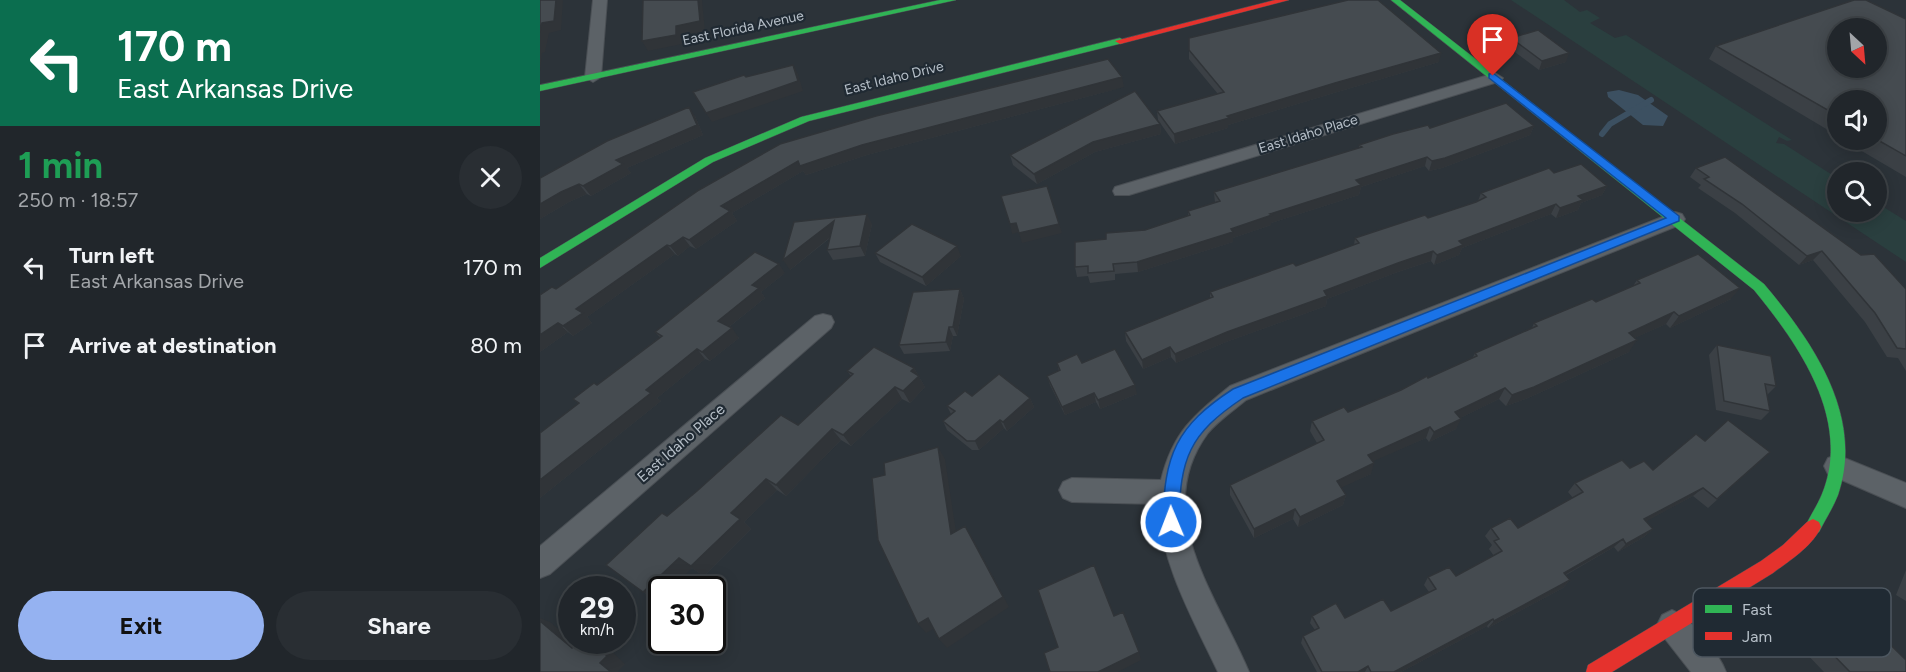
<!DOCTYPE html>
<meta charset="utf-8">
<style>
:root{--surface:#21262b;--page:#292e33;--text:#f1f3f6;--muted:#a2a5a9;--line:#3e4347;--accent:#95b2f1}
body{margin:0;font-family:Figtree,sans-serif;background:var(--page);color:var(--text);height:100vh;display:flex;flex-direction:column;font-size:22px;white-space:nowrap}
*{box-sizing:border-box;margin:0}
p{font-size:20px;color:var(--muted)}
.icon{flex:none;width:33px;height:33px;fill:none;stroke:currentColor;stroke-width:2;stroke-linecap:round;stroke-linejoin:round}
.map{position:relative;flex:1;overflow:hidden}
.sheet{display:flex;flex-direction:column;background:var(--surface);width:540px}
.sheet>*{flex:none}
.top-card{background:#0b6e4f;color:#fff;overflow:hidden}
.needle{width:39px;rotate:154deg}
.fabs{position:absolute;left:1287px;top:18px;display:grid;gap:12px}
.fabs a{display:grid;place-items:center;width:60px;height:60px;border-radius:50%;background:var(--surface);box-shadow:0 3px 15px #0003,0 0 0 2px var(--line);font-size:30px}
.speed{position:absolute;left:18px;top:576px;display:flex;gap:12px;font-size:30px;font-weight:700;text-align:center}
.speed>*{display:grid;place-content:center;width:78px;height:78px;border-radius:50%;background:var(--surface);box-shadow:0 3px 15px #0003,0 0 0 2px var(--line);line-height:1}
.speed small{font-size:15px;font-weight:400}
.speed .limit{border:3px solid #111;border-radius:9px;background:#fff;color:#111}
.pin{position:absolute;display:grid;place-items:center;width:51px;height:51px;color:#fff;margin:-62px -26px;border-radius:50% 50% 50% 0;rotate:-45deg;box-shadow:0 0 6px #0007}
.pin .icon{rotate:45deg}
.me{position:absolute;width:66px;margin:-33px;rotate:359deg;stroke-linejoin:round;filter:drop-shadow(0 0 4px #0008)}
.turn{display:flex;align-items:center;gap:21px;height:126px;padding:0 18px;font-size:27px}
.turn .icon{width:78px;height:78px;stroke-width:2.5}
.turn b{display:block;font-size:42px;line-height:51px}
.round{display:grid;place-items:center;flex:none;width:63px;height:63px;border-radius:32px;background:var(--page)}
.head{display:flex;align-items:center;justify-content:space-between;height:102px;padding:0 18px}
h1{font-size:36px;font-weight:700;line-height:45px;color:#1e9e55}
.cta{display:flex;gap:12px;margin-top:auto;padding:12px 18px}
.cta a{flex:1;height:69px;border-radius:36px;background:var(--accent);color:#111;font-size:24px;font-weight:700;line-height:69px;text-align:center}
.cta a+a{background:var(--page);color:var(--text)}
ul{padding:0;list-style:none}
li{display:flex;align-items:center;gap:18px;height:78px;padding:0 18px}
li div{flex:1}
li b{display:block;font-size:22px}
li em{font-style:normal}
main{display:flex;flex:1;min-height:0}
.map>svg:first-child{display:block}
.green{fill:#2a3f3f}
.water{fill:#3c5061}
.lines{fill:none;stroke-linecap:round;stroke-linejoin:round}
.stream{stroke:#3c5061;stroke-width:6}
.street-casing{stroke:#4a4f54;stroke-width:2}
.fast-casing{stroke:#4a4f54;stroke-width:1}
.jam-casing{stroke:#4a4f54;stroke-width:1}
.street{fill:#5c6267;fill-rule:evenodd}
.fast{fill:#30b455;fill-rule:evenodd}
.jam{fill:#e5322d;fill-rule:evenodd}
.wall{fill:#3b4045}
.shaded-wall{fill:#303438}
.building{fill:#454b50;stroke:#303438;stroke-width:1.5;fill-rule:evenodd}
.route{fill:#1a73e8;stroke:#114b97;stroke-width:1.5}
.labels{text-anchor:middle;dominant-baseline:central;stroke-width:4.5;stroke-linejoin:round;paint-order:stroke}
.far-street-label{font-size:14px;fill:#b7c0c9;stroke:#202a33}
.street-label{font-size:15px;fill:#b7c0c9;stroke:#202a33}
.key{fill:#202a33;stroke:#4d5760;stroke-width:1.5}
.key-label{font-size:16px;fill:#b7c0c9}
</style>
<main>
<section class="sheet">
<div class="top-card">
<div class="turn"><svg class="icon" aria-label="left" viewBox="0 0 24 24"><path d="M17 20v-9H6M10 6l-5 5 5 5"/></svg><div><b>170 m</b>East Arkansas Drive</div></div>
</div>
<div class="head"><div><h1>1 min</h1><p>250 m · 18:57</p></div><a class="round"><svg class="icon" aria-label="close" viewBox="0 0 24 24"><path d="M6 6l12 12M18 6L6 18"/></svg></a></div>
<ul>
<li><svg class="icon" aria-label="left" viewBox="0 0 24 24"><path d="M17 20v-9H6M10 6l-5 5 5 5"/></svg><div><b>Turn left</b><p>East Arkansas Drive</p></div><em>170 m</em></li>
<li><svg class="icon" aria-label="arrive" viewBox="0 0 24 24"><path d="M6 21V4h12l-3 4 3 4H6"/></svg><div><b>Arrive at destination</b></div><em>80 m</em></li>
</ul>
<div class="cta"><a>Exit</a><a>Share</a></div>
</section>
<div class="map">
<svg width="1366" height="672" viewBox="0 0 1366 672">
<rect width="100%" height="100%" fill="#2c3339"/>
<!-- green -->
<path class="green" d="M971 0H1024L1040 12 1047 10 1060 18 1050 23 1075 38 1086 35 1252 140 1247 141 1239 137 1236 143 1244 144 1297 178 1298 212H1336L1337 203 1366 221V262Z"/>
<!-- water -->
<path class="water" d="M1079 90 1098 95 1128 116 1123 126 1103 125 1068 97 1067 92Z"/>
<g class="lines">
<!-- stream -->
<path class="stream" d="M1062 134 1070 124 1111 100"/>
<defs>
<path id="street" d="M53 0H67L61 77 53 82 45 77Z
M955 73 963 78 961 81 589 195H575L573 191 575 187Z
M1135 212 1142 214 1145 219 1142 224 706 400C694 410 678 421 668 433 609 512 678 597 709 672H678C653 619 621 564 618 504L532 502 523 498 519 490 523 482 532 478 621 480C633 432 653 416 690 386Z
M283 314 291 316 294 322 291 328 10 574 0 578V546L275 316Z
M1297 455 1366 483V508L1288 474 1284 466 1288 458Z
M1132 610C1151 618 1179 653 1186 672H1151L1122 635 1117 625 1122 615Z"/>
<path id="fast" d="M400 0H416L0 91V85Z
M851 0H860L1224 284C1272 341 1325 416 1298 495 1293 508 1285 520 1279 532L1273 535 1267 532 1265 527C1270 516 1277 506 1282 494 1312 420 1259 345 1214 290Z
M580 38 585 41 583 43 269 121 173 162 0 268V258L165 158 261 117Z"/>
<path id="jam" d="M735 0H749L580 44 575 41Z
M1273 519 1279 522 1281 527C1273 546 1249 561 1233 573L1072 672H1046L1048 665 1221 561 1243 545 1267 522Z"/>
</defs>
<!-- street casing -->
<use href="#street" class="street-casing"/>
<!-- fast casing -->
<use href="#fast" class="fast-casing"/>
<!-- jam casing -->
<use href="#jam" class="jam-casing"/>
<!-- street -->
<use href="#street" class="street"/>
<!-- fast -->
<use href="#fast" class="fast"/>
<!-- jam -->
<use href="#jam" class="jam"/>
</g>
<!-- wall -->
<path class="wall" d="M1366 19V177L1303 140H1336V100H1298V136L1169 59 1176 46Z
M649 38 899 62 794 93 688 125V128L635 144 618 120 617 111 678 94 649 59Z
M971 38 1026 62 999 70 968 47Z
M584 87 327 155 266 175 263 171 192 213 197 221 156 249 150 246 138 256 135 254 47 317 52 323 33 336 28 332 0 352 16 289 159 190Z
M155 116 163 135 87 168 91 173 51 196 47 194 29 202 0 219V178Z
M620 124 621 134 555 152 497 184 473 165 470 155Z
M994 126 990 135 902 168 889 171 885 166 821 187 819 195 731 223V225L693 238V242L598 272 575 274V280L550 283 548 276 537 277 535 267 566 239 605 230 648 216V211L675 203 674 192 819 148V145L890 128Z
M1156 168 1366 289V371L1358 358 1347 357 1325 322 1273 260 1259 265 1195 213 1158 188 1161 185 1150 177Z
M1014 173 1067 186 1062 195 1041 203 1038 210 1016 218 1011 214 922 248 919 255 894 265 891 261 855 273 787 299 786 306 686 342 636 363 631 357 603 369 586 341 585 332 670 298V292L756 266 814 245 815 238 888 218 938 201 941 193Z
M254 222 332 224 325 256 293 260 287 250 290 238 250 270Z
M335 253 421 256 386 286 340 262Z
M245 273 221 292 225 298 189 327 199 338 170 361 165 359 117 398 121 401 0 498V433L39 404 33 399 57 385 120 337 115 332Z
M1097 280 1191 299 1130 328 1126 324 1094 338 1089 352 988 398 966 406 959 399 920 418 916 429 889 442 886 438 832 461 831 474 801 487 806 495 803 505 758 527 753 519 714 538 690 495V485L777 443 770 431 772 421 808 412 888 378 932 359 935 353 992 328 994 323 1056 302 1093 286Z
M420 289 424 299 417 336H413L410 351 364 354 359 345Z
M1177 345 1236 386 1227 395 1230 411 1221 420 1176 410 1169 355Z
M517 363H542L597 394 560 409 556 402 525 415 510 385 507 376 519 371Z
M374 368 385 387 370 403 362 399 311 446 301 440 246 496 237 490 204 522 211 529 164 576 152 568 122 590V598L118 601 103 592 127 516 258 425 311 376 307 371Z
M432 396 490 398 494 407 467 431 464 428 439 450H432L407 430 403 421 411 414 407 406Z
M1165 441 1230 452 1168 508 1153 496 1106 521 1113 529 1104 537 1078 552 1074 547 1026 575 1030 580 1023 588 948 628 947 626 861 672H777L761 643 763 636 775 630 770 623 772 616 805 618 851 611 889 592 884 585 888 577 916 576 954 556 949 549 952 545 945 536 951 528H978L1033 498 1028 492 1035 483 1090 468 1113 470Z
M1366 570V601L1356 595Z
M1317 612 1366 672H1284L1261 648 1299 621Z"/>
<!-- shaded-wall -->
<path class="shaded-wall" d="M16 0H23L21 30 9 33 5 52 2 53 0 71V32L2 23Z
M158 0H162L165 31 142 35V44L108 51 102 41 136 26Z
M901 53 899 62 794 93 688 125V128L635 144 634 134 687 116 795 83Z
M1029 53 1026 62 999 70 1002 61Z
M253 65 258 74 263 91 172 122 166 113Z
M582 77 584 87 327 155 266 175 263 171 192 213 197 221 156 249 149 240 181 206 258 161 322 145Z
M149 107 155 116 163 135 87 168 91 173 51 196 43 186 76 160Z
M620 124 621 134 555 152 497 184 494 174 553 142Z
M994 126 990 135 902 168 889 171 892 161Z
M887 157 885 166 821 187 819 195 731 223V225L693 238V242L598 272 597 262 691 229 816 180Z
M39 184 47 194 29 202 0 219V204L21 192Z
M1067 186 1062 195 1041 203 1038 210 1016 218 1020 208 1038 196Z
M1016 204 1011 214 922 248 919 255 894 265 897 255 919 241Z
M327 214 332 224 325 256 320 246Z
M294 221 299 230 250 270 243 260Z
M476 223 479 232 472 234 470 224Z
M519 224 522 233 482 243 479 233Z
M143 237 150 246 138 256 130 246Z
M127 245 135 254 47 317 52 323 33 336 23 326 36 309Z
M417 246 421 256 386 286 382 277Z
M893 251 891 261 855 273 787 299 786 306 686 342 636 363 635 354 784 291 858 263Z
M1282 251 1273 260 1259 265 1267 256Z
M239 264 245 273 221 292 225 298 185 330 178 321 212 285Z
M1200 288 1191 299 1130 328 1139 316Z
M420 289 424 299 417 336 413 327Z
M1134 312 1126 324 1081 344 1089 333Z
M18 323 28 332 0 352V335Z
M409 327 413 336 410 351 406 342Z
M192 328 199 338 170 361 162 352Z
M1097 340 1089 352 988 398 966 406 972 395Z
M630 347 631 357 603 369 602 360Z
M157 349 165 359 117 398 121 401 0 498V480L106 390Z
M374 368 385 387 370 403 363 391 371 371Z
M595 385 597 394 560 409 558 400Z
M355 387 362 399 311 446 303 435Z
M965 388 959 399 910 423 915 412Z
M554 393 556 402 525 415 522 407Z
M490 398 494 407 467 431 463 422Z
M921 419 916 429 889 442 894 432Z
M460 420 464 428 439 450 435 441Z
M890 427 886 438 825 465 828 455Z
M292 429 301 440 246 496 236 485Z
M398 447 405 459 418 545 411 534Z
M834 463 831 474 794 491 797 481Z
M226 479 237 490 204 522 211 529 164 576 152 568 130 590H122V598L118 601 103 592 139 558 191 513Z
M1163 488 1153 496 1096 527 1104 519Z
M806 495 803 505 758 527 760 517Z
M755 509 753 519 714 538V529Z
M425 526 432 537 469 607 407 648 399 639Z
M1113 529 1104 537 1078 552 1086 544Z
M1083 539 1074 547 1016 580 1024 573Z
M1030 580 1023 588 948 628 954 621Z
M0 618 10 622 51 656 32 648 0 621Z
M388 618 397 627 386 633 378 624Z
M953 619 947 626 861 672H854Z
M51 640H57L64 644 85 664 78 671 79 672H71L60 663Z
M599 652 601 660 578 672H558Z
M828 666 825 672H818Z"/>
<!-- building -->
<path class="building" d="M0 0H16L14 21 2 23 0 32Z
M103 0H158L160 21 136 26V35L102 41Z
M808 0H838L901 53 795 83 687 116 689 118 634 134 617 111 684 92 649 50V38Z
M1314 0H1326L1366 19V156L1336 139V100H1298V116L1176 46ZM1298 28H1336V68H1298Z
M998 30 1029 53 1002 61 971 38Z
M568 59 582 77 322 145 260 166 258 161 181 206 190 211 149 240 143 237 130 246 127 245 36 309 43 313 23 326 18 323 0 335V295L12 287 16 289 159 190 240 144 336 116Z
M253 65 258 81 166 113 153 92 204 75 206 77Z
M595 91 620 124 553 142 494 174 470 155Z
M966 103 994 126 905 158 892 161 887 157 816 180 821 185 730 214 732 215 691 229 693 232 597 262 573 264 574 271 548 273V266L535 267V242L566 239V233L605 230 650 215 648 211 680 201 674 192 822 147 819 145 853 134 888 125 890 128Z
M149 107 157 125 76 160 83 164 43 186 39 184 21 192 0 204V178L67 141Z
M1185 157 1321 255 1334 254 1366 289V349L1357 348 1335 313 1282 251 1267 256 1202 204 1164 179 1169 177 1156 168Z
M1041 164 1067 186 1038 196 1043 200 1020 208 1016 204 919 241 923 245 897 255 893 251 858 263 784 291 787 296 687 332 635 354 630 347 602 360 585 332 673 297 670 292 753 263 756 266 819 243 815 238 885 215 888 218 936 202 946 197 941 193 1009 168 1014 173Z
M507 186 519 224 479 233 476 223 470 224 461 196Z
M327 214 320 246 287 250 294 221 243 260 254 222Z
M372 224 417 246 382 277 335 253Z
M215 252 239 264 212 285 219 288 178 321 192 328 162 352 157 349 106 390 111 393 0 480V433L39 403 33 399 54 383 57 385 122 336 115 332Z
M1158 254 1200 288 1139 316 1134 312 1089 333 1097 340 994 387 972 395 965 388 915 412 921 419 894 432 890 427 828 455 834 463 797 481 806 495 760 517 755 509 714 529 690 485 784 440 772 421 804 407 808 412 861 390 887 376 888 378 937 356 935 353 997 326 994 323 1052 299 1056 302 1100 283 1097 280Z
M420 289 413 327H409L406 342 359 345 373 292Z
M1177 345 1231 356 1236 386 1225 384 1230 411 1184 401Z
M334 347 374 368 371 371 379 376 363 391 355 387 303 435 292 429 236 485 226 479 191 513 200 519 151 566 139 558 103 592 66 565 122 513 127 516 157 491 241 415 258 425 313 374 307 371Z
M575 349 595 385 558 400 554 393 522 407 507 376 520 370 517 363 537 354 542 363Z
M459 374 490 398 463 422 460 420 435 441H427L403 421 415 411 407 406 425 391 432 396Z
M1188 420 1230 452 1177 499 1163 488 1104 519 1113 529 1086 544 1083 539 1024 573 1030 580 954 621 953 619 854 672H831L828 666 818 672H782L763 636 779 628 772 616 796 603 805 618 843 599 851 611 896 589 888 577 909 567 916 576 962 551 954 541 959 539 951 528 970 518 978 528 1043 492 1035 483 1082 460 1090 468 1104 461 1113 470 1156 434 1165 441Z
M398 447 411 534 425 526 463 597 399 639 388 618 378 624 338 540 332 478 345 475 344 463Z
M554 565 574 616 583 612 599 652 558 672H510L504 653 518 647 498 590Z
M1317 612 1366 660V672H1310L1278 639Z
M0 621 32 648 40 640H51L67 656 60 663 71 672H0Z"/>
<!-- route -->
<path class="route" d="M953 73 1139 216V221L703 398C649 434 640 458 639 522L637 527 631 529 625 527 623 522C624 455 636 426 693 389L1126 218 949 78V74Z"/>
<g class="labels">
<!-- far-street labels -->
<g class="far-street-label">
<text transform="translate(203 28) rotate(-12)">East Florida Avenue</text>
<text transform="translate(354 78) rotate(-14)">East Idaho Drive</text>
<text transform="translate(768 134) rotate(-17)">East Idaho Place</text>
</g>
<!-- street labels -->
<g class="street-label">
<text transform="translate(141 443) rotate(-41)">East Idaho Place</text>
</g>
</g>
<!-- legend -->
<rect x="1153" y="588" width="198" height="69" rx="9" class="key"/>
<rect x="1165" y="605" width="27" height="8" fill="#30b455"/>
<rect x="1165" y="632" width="27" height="8" fill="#e5322d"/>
<g class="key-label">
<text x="1202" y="615">Fast</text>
<text x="1202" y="642">Jam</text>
</g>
</svg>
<div class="fabs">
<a><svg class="needle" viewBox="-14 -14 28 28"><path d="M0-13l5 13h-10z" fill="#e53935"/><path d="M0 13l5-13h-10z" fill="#a2a5a9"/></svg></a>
<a><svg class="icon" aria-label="sound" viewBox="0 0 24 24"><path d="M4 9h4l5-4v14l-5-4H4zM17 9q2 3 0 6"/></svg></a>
<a><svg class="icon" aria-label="search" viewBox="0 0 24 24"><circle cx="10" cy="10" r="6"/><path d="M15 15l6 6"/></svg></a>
</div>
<div class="speed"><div>29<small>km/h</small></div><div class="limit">30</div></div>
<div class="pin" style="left:953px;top:76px;background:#d93025"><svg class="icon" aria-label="arrive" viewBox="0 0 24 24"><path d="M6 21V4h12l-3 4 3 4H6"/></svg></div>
<svg class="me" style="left:631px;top:522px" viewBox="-20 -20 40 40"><circle r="17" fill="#1a73e8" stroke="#fff" stroke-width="3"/><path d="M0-11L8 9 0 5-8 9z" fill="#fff"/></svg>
</div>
</main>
